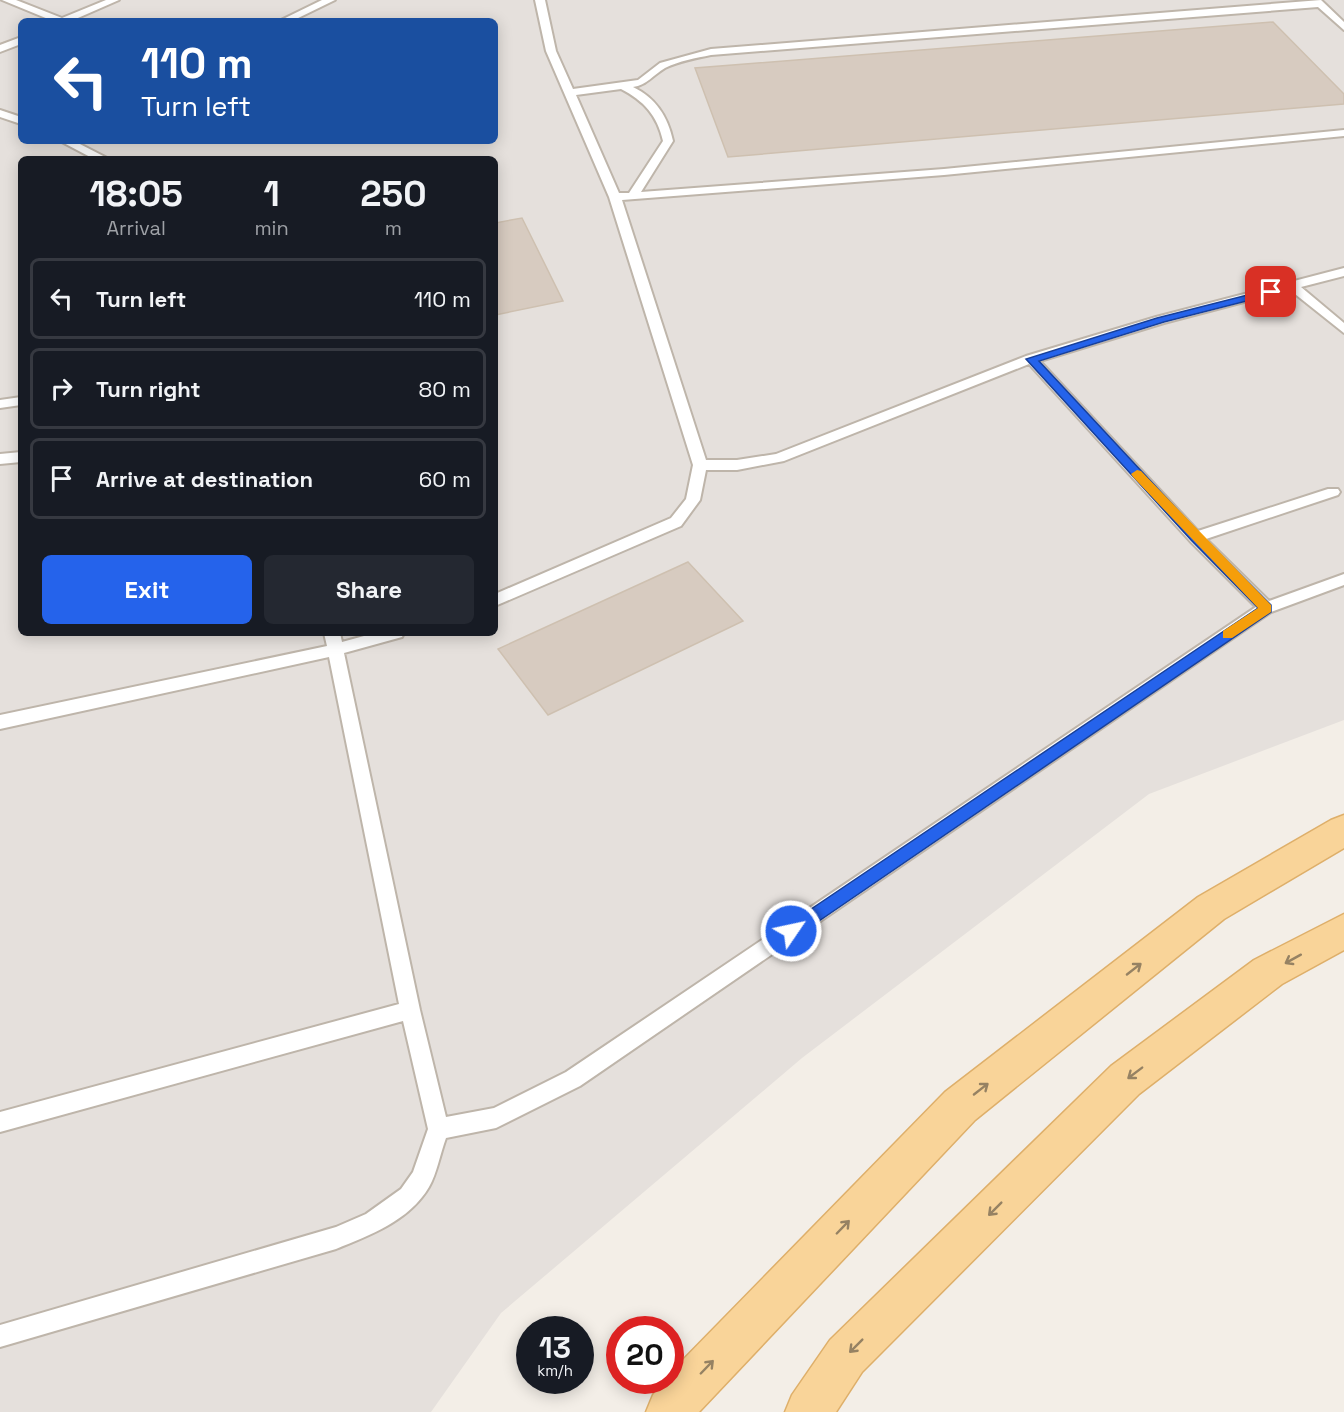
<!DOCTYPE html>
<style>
:root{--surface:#171b24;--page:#242831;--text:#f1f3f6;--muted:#9ea1a6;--line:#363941;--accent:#2563eb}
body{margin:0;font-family:"Space Grotesk",sans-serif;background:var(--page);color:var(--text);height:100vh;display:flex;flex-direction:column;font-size:22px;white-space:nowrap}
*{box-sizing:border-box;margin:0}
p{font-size:20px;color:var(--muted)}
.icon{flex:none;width:33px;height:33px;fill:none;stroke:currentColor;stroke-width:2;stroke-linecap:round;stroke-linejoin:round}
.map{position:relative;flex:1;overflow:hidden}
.drawer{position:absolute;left:18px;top:156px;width:480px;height:480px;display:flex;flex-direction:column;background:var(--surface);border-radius:9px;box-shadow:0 3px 15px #0003}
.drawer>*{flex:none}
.hud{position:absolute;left:18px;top:18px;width:480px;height:126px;border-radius:9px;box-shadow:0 3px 15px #0003;background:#1a4fa0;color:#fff;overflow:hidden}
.speed{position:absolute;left:516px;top:1316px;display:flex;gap:12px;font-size:30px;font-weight:700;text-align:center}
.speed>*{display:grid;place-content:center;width:78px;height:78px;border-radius:50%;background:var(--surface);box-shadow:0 3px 15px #0003;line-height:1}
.speed small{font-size:15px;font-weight:400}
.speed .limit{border:9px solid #d22;background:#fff;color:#111}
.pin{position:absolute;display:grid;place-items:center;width:51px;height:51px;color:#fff;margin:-26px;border-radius:12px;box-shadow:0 3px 9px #0006}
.me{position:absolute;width:66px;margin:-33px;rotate:56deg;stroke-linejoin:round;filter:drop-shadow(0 0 4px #0008)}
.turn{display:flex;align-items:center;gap:21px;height:126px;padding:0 24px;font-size:27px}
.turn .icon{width:78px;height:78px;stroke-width:2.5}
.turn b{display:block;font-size:42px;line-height:51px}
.eta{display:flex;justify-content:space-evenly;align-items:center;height:102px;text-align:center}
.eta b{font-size:36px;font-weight:700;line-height:42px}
.primary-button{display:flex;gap:12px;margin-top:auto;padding:12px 24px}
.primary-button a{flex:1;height:69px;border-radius:9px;background:var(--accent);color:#fff;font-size:24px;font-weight:700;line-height:69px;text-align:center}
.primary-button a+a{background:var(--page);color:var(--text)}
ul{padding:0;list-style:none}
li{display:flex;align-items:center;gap:18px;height:81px;margin:0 12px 9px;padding:0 12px;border:3px solid var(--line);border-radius:9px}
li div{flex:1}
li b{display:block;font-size:22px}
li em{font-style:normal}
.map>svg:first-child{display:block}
.industrial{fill:#e5e0dc;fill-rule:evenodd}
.building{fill:#d7cbc0;stroke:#cec0b0;stroke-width:1.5}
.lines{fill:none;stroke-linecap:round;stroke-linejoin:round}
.service-casing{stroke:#beb5aa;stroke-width:4}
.primary-casing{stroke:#deaf6a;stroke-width:3}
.service{fill:#fff;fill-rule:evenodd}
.primary{fill:#f9d499;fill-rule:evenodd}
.oneway{stroke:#968263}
.route{fill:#2563eb;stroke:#184099;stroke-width:1.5}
.slow{fill:#f59e0b}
</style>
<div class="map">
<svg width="1344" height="1412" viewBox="0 0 1344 1412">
<rect width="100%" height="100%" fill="#f3eee7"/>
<!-- industrial -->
<path class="industrial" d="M0 0H1344V720L1149 794 802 1058 501 1313 431 1412H0ZM21 21H495V141H21ZM21 159H495V633H21Z"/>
<!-- building -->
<path class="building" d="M1273 22 1344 94V104L728 157 695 68Z
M522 218 563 301 495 315V223Z
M688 562 743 621 548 715 498 649Z"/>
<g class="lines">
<defs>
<path id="service" d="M2 0H16L62 18 106 0H119L71 21H53Z
M322 0H335L292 21H279Z
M535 0H545L556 51 573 89 638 80 660 63 711 49 1321 0 1344 22V30L1318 7 711 55C696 58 679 61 665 68 653 75 647 85 633 87 656 98 668 117 673 141L641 192 944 169 1344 130V136L944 175 622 200 706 460H737L776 454 1026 356 1156 317 1344 268V276L1301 287 1344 323V333L1290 290 1164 323 1040 361 1198 531 1328 489H1338L1340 492 1338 495 1206 539 1269 601 1344 574V585L1271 612 580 1086 496 1128 446 1138C440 1154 437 1173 429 1187 409 1221 370 1235 336 1249L0 1347V1325L336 1227 366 1214 401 1189 413 1172 428 1129 403 1021 0 1132V1112L399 1004 329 657 0 729V715L327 646 324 633H340L342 642 375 633H404L402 637 344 653 420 1010 446 1117 494 1108 566 1072 1256 607 1190 541 1029 364 784 461 737 470H706L700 500 681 526 495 606V594L671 518 686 499 693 465 609 197 546 51ZM621 89C644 101 657 115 663 141L629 193H619L576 95Z
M21 37V44L0 52V45Z
M0 110 21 117V124L0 117Z
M60 141H74L109 159H94Z
M21 397V405L0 408V400Z
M21 452V462L0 464V454Z"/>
<path id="primary" d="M1344 815V848L1224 919 975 1120 699 1412H646L653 1395 665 1380H670V1373L676 1367 945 1092 1198 897 1331 820Z
M1344 914V950L1282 984 1139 1094 862 1372 836 1412H785L792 1395 830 1340 1111 1066 1254 960Z"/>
</defs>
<!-- service casing -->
<use href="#service" class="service-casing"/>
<!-- primary casing -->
<use href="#primary" class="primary-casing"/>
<!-- service -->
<use href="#service" class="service"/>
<!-- primary -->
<use href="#primary" class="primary"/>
</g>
<!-- one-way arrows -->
<defs><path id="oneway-shaft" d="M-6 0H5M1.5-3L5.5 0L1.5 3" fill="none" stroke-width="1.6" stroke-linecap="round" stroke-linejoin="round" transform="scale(1.5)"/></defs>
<g class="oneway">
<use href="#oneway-shaft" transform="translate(1293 959) rotate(151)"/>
<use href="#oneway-shaft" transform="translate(1134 969) rotate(-38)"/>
<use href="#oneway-shaft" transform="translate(1135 1073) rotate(143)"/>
<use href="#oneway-shaft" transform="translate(981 1089) rotate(-38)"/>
<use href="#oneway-shaft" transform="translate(995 1209) rotate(135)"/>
<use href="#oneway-shaft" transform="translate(843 1227) rotate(-46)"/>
<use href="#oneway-shaft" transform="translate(856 1346) rotate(135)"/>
<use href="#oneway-shaft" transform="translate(707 1367) rotate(-46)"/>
</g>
<!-- route -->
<path class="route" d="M1271 289 1276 292 1274 294 1164 322 1039 361 1200 534 1271 605V612L797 936H786L783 931 786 926 1258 608 1191 540 1026 359 1157 318Z"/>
<!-- slow -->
<path class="slow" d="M1137 470 1141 471 1271 605V612L1232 638H1223V631L1258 608 1133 477 1131 474Z"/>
</svg>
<div class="speed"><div>13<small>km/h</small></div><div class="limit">20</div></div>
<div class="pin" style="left:1271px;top:292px;background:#d93025"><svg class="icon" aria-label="arrive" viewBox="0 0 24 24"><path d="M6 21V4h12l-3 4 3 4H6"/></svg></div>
<svg class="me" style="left:791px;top:931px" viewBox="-20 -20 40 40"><circle r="17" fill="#2563eb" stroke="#fff" stroke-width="3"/><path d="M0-11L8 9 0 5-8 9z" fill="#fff"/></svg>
<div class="hud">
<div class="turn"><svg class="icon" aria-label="left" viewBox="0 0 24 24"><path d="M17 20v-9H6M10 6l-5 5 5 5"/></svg><div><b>110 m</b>Turn left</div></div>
</div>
<section class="drawer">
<div class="eta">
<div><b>18:05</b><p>Arrival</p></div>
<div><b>1</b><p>min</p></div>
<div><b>250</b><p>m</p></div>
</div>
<ul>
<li><svg class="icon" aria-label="left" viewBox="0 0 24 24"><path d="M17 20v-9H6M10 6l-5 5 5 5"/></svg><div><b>Turn left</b></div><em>110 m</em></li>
<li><svg class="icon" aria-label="right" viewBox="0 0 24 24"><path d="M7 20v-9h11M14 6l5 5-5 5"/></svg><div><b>Turn right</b></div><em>80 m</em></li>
<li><svg class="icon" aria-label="arrive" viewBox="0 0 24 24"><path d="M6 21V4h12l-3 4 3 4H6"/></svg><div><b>Arrive at destination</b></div><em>60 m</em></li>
</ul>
<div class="primary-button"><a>Exit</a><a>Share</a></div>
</section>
</div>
